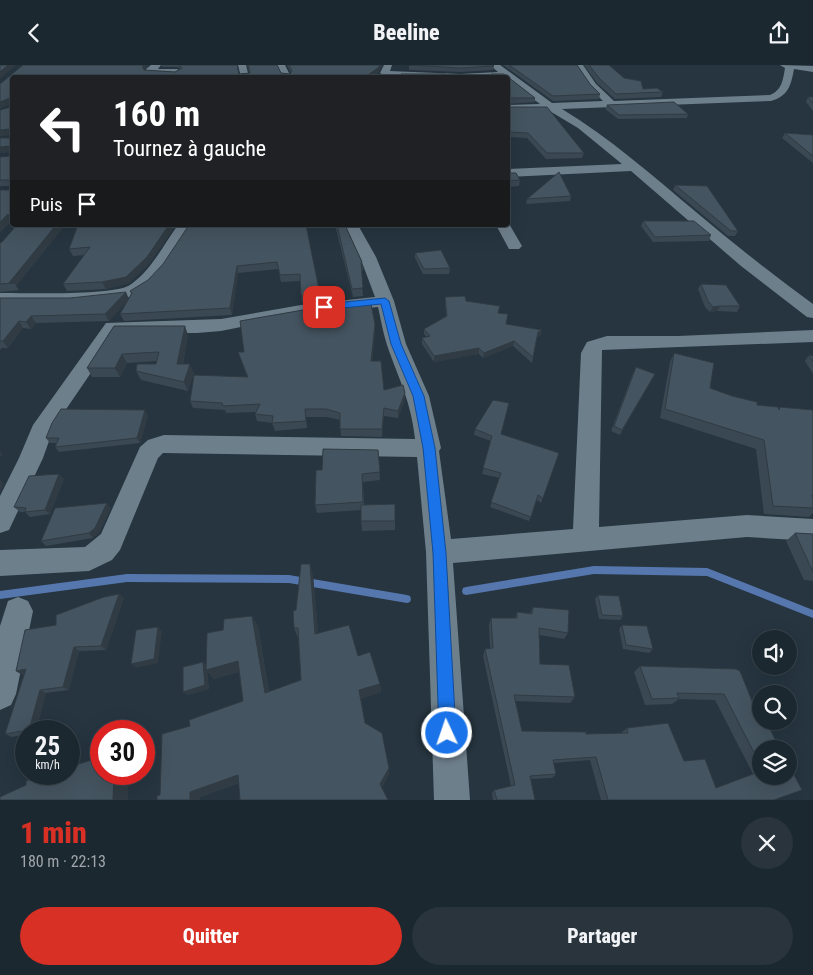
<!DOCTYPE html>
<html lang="fr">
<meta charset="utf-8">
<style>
:root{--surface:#1c2830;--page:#29343c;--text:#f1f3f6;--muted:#a0a6ab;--line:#3a444c;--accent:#d93025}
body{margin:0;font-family:"Roboto Condensed",sans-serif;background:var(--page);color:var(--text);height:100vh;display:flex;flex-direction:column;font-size:19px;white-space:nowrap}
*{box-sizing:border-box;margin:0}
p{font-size:16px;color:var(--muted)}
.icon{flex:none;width:28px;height:28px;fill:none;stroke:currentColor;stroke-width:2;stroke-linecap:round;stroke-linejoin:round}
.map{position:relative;height:735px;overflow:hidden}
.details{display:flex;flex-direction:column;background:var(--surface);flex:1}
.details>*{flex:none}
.guide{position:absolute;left:10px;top:10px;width:500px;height:152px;border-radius:5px;box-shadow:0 5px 20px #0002,0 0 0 1px var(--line);background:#202124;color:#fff;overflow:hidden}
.controls{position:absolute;left:752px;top:565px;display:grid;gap:10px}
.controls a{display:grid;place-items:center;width:45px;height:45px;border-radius:50%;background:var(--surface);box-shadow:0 5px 20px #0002,0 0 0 1px var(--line);font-size:25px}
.speed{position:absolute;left:15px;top:655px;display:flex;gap:10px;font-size:25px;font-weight:700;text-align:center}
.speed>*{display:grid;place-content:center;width:65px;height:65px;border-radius:50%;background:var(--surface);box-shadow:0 5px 20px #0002,0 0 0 1px var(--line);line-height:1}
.speed small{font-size:12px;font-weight:400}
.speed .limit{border:8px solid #d22;background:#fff;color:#111}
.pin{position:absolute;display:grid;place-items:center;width:42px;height:42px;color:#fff;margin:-21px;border-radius:10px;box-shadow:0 2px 8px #0006}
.me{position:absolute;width:55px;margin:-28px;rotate:357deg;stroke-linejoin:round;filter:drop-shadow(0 0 4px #0008)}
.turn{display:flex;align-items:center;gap:18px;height:105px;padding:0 20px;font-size:22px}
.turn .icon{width:65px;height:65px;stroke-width:2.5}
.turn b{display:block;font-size:35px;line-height:42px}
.then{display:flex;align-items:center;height:48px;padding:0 20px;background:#0003;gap:10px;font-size:19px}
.round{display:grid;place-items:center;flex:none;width:52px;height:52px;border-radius:26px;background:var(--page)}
.summary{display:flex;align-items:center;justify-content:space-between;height:85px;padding:0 20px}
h1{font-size:30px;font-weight:800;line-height:38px;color:var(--accent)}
.primary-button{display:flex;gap:10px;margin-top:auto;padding:10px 20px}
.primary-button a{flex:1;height:58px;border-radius:30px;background:var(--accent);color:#fff;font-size:20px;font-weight:800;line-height:58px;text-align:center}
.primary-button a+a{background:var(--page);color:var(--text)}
header{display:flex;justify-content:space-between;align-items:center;height:65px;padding:0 20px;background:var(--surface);font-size:22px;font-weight:800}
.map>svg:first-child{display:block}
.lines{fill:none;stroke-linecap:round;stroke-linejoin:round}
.stream{fill:#5677ad;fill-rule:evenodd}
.street{fill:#6e7f8c;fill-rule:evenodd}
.wall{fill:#3a4853}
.shaded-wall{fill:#303b43}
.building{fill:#445460;stroke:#303b43}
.route{fill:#1a73e8;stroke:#114b97}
</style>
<header><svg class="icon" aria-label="back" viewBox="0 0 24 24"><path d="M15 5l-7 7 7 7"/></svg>Beeline<svg class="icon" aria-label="share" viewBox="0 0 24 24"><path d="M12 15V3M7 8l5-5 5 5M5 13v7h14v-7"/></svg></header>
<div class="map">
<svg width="813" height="735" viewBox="0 0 813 735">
<rect width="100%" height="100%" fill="#263540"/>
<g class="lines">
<!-- stream -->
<path class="stream" d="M594 501 707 503 813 545V553L707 511 594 509 466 530 463 529 462 526 463 523 466 522Z
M127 509 289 510 407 530 410 531 411 534 410 537 407 538 289 518 127 517 0 534V526Z"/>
<!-- street -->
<path class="street" d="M151 0H161L158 4H177L182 7 177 10 146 8V4Z
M238 0H246L249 12H241Z
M277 0H285L291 12H283Z
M384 0H392L390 6 460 9 498 7 490 0H500L552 38 603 36 590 23 575 0H583L596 19 614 36 770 30C782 25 783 15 785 3L780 0 813 1V7L794 4C791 21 788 31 771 36L562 44C610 73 653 111 696 147 734 179 773 210 813 239V253L807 252 741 201 631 106 508 112V104L622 99 578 63 548 45 508 46V40L540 39 504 12H387L380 8Z
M508 157 522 181 519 184H509L496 160H508Z
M178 160H193C178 182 165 212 142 227 119 242 30 238 0 238V228C25 228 113 231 130 220 152 205 163 180 178 160Z
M344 160H358L376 192 394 236 406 279 429 331 441 383 439 386 451 474 573 464 581 288 587 277 607 271H678L813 265V277L602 285 599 462 747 450 813 454V476L747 472 453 498 470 735H434L426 487 417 392 163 388 158 393 120 485 112 495 89 506 0 511V485L85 482 101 469 140 382 148 375 164 370 415 374C411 336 399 315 387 280 383 268 381 255 378 242L301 250 221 266 197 268H118L54 362 43 393 9 465 0 468V431L19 393 33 360 106 258 221 254 301 240 375 232 360 192Z
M18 532 28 536 33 546 16 629 11 640 0 645V561L8 536Z"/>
</g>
<!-- wall -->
<path class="wall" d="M23 0H148L145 3V5L175 7 180 4 178 2H162L161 0H237L239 9 249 8 247 0H277L281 8 290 9 291 8 287 0H382L378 8 373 12H12V156V155L0 167V125H10V121H0V92L10 91V87L0 88V73H10V70L0 71V45L11 42V39L0 43V19Z
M409 0 494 1 493 5 460 7 409 5Z
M503 0H577L590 19 600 29 599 34 553 36Z
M584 0H609L624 13 643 24 663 27 661 32 615 34 597 18Z
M491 9H504L535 33V37L508 39V12H491Z
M808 32H813V46L806 37Z
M607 40 688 49 687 53 618 54 605 44Z
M508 42 584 88 582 93 546 94 527 73 508 72Z
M785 68 813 70V98L782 73Z
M508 108 520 115 519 121 508 122Z
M675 120 738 166 735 171H728L673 125Z
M571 131 570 136 526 139 527 134Z
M643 156 711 170 709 176 653 177 641 161Z
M17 160H65L16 221 19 225 0 227V178L2 177Z
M78 160H176L149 199 129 218 106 224 67 226 63 219 85 190 73 191 69 184Z
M306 160 321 236 302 238 301 231 300 216 281 217 278 204 238 208 232 250 124 256 120 249 127 236 109 256 36 258 31 264 23 263 8 283H2L0 285V233H129L131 229 130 226Z
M335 160H345L362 197 363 206H361L363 231 353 232Z
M415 188 450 203 449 209H423L415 193Z
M701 219 740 241 737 247 717 246 710 247 705 242 698 224Z
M445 232 466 236 499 248 506 259 541 270 537 272 532 298 513 281 483 293 479 289 434 297 422 279V273L426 272 424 269V264L446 251 445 237Z
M375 259V266L372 296 384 325 405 335 398 353 384 351 382 372 341 371 340 355 327 352H306L307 363 275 366 272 358 257 356 255 349 256 347 226 348 225 345 193 343 190 336 247 312 238 287H244Z
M114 261 188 270 183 299 194 308 188 326 141 315 136 306 156 299 157 296 127 298 120 312H92L87 303Z
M674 288 710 323 732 331 757 340 779 344 780 342 813 345V448L809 452 764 449 756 384 660 353 670 297Z
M809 290 813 291V309L805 296Z
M633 308 655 309 620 370 611 366Z
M148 351 140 378 59 387 55 382 57 378H50L46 373Z
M475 364 501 369 559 388 541 438 537 435 529 456 490 442 500 413 482 409 491 376 474 370Z
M378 385 380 415 363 417 364 440 395 439V465L362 466 361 456V445L317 448 315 440 322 405Z
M64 414 50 449 30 452 25 447H20L14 442Z
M111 443 99 468 93 473 46 481 41 476Z
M795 468 813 469V516L804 515 786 476Z
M313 510 318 568 358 591 380 619 381 627 361 634 365 659 389 709 382 722 239 718 200 732V735H157L160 730 190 661 243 636 239 607 214 614 207 606 209 624 187 630 183 627 203 597 206 600 223 565 252 551 258 561 269 627 301 615 298 573 294 563 296 545Z
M598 530 623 551 620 555 599 554 595 534Z
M124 533 106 585 79 586 69 625 46 628 36 666H26V669L12 672 5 669 24 609 22 610 56 560Z
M533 542 568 568 564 574 539 570 540 599 575 632 570 638 515 636 522 666 586 669 621 668 627 663 684 696 716 723 753 709 715 635 679 634 672 639 645 640 634 607 640 601 736 604 761 684V711L774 735H601L590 695 554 698 556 709 552 713 531 714 535 735H493L492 728 494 725 511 721 483 591 485 584 490 583 489 560 491 553H515L517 547 530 548Z
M622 560 653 584 649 588 623 584 619 564Z"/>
<!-- shaded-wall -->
<path class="shaded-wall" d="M8 0H16L0 14V7Z
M143 0H148L145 3 144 8 143 3Z
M380 0H382L378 8 373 12H365Z
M10 33 12 39 0 43V37Z
M10 64 12 70 0 71V65Z
M10 81 12 87 0 88V82Z
M8 149 12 155 0 167V157Z
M56 160H65L16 221 15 218H9Z
M169 160H176L149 199 129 218 106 224 102 217Z
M237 201 238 208 232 250 230 243Z
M126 227 129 234 109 256 105 249Z
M720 241 717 246 710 247 713 242Z
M31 251 36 258 31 264 26 257Z
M19 256 23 263 8 283 3 276Z
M375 259V266L372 304 371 296Z
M185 261 188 270 181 308 177 299Z
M542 265 541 270 537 272 538 267Z
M514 276 513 281 483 293 484 288Z
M479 283V289L434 297V291Z
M122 289 127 298 120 312 115 303Z
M190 299 194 308 188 326 184 317Z
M655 309 652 314 620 370 622 365Z
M405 328V335L398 353V346Z
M384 343V351L382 372V364Z
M145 345 148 351 140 378 137 373Z
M0 386 3 389 0 393Z
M59 409 64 414 50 449 45 445Z
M0 415 4 419 0 427Z
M107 438 111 443 99 468 93 473 89 468Z
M310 499 313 510 319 579 315 569Z
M119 529 124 533 106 585 101 581Z
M252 551 258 561 270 636 265 628Z
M158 562 162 566 158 598 136 603 131 599Z
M74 582 79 586 69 625 63 622Z
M238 596 245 605 214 614 207 606 209 624 187 630 183 627 203 597 206 601Z
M26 604 32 607 22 610 16 606Z
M380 619 381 627 361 634 366 665 359 625Z
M40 625 46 628 36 666H32L29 665Z
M389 703V709L381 723 380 719Z
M114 709H128V735H113Z
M238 710 246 715 200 732V735H190V727Z"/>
<!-- building -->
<path class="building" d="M0 0H8L0 7Z
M23 0H143V3L144 5 175 7 182 3 179 0H237L239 9 250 8 248 0H277L281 8 290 9 292 6 289 0H380L378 3 365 12H12V152H10L8 149 0 157V125H10V115H0V92L10 91V81L0 82V73H10V64L0 65V45L11 42 10 33 0 37V19Z
M409 0H493L494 1 460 3Z
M509 0H577L590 19 600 29 553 31Z
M589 0H609L624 13 641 16 643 24 657 23 663 27 616 29 599 13Z
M401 9H445V12H398Z
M491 9H504L535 33H509L508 34V12H493Z
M808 32H813V38Z
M674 37 688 49 619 50 607 40Z
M508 42H547L584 88H547L528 68 508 67Z
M785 68 813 70V91Z
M559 107 571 131 527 134Z
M508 108H516L520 115 508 116Z
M675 120 707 121 738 166H731Z
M643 156H694L711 170 655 172Z
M17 160H56L9 218H15L0 219V178L2 177Z
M78 160H169L147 192 126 212 102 217 63 219 90 182 69 184Z
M189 160H306L320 229 301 231 300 209 280 210 277 197 237 201 230 243 120 249 132 228 130 226 148 215 163 199Z
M337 160H345L362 197H361L363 223 352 224Z
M441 185 450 203 424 204 415 188Z
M701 219 726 220 740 241H720L713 242 708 236Z
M126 227 105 249 31 251 26 257 19 256 3 276H0V233H70Z
M465 231 466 236 500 241 498 248 508 249 506 259 542 265 538 267 533 292 514 276 484 288 479 283 434 291 422 273 430 271 424 264 447 251 445 232Z
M371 239 375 259 371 296H381L384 325 403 320 405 328 398 346 384 343 382 364H340V348L326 344H305L306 356 272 358 273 351 255 349 260 339 223 341 222 338 190 336 194 310 248 312 238 287H244L240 256 303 245Z
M114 261H185L177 299H190L184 317 136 306 137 299H156L159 287 122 289 115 303H87Z
M674 288 714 298 710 323 732 331 757 337V340L778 342 779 345 780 342 813 345V430H812L813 433V443L773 441 764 375 665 344Z
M809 290 813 291V297Z
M636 302 655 309 622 365 614 361Z
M493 335 509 338 501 369 559 388 543 433 538 430 531 452 491 437 501 408 483 403 492 371 475 364Z
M61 344 145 345 137 373 55 382 59 373H46L52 358Z
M323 384 378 385 380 407 362 409 363 437 315 440 316 405H322Z
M59 409 45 445 25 447 26 443 14 442 29 411Z
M107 438 95 463 89 468 41 476 55 443Z
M395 439V456H361V440Z
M795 468 813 469V507Z
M301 499H310L315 569 349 560 358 591 370 587 380 619 359 625 365 658 382 668 389 703 380 719 388 735H240L238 710 190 727V735H157V731L160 730 162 669 190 661 189 655 243 636 238 596 206 605 207 568 223 565 224 554 252 551 265 628 301 615 298 563H294L293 546 296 545Z
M119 529 101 581 74 582 63 622 40 625 29 665 5 669 26 604 16 606 25 565 56 560V550L104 532Z
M598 530 619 531 623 551 602 550Z
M533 542 569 545 568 568 539 563 540 599 569 600 575 632 514 630 522 666 586 667V669L628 668 627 663 668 658 684 696 705 694 716 723 761 706V711H789V700L802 725 774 735H608L596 692 553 695 556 709 530 711 535 735H497L494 725 515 720 485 584 493 583 491 553H517V547L532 549Z
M622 560 647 561 653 584 626 580Z
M158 562 154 594 131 599 136 565Z
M203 597 205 620 183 627V602Z
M640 601 736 604 740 606 752 636H755L761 647V656H766L780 684H761V701L724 629 677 628 679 633 652 634Z
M101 692V709H114L113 735H0V732L26 720V716L48 709H69V702Z"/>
<!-- route -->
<path class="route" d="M385 233 389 236 401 279 424 331 435 383 446 488 456 668 453 674 447 676 441 674 439 668 433 488 423 383 413 331 391 279 381 239 324 245 319 242 324 239Z"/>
</svg>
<div class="controls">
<a><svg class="icon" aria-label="sound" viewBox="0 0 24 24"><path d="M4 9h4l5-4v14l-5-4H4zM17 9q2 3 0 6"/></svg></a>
<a><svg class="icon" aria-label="search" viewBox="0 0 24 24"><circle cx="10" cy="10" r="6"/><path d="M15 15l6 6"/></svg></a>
<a><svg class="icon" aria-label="layers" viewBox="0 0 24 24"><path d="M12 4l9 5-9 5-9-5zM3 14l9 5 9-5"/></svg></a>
</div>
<div class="speed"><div>25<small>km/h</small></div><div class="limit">30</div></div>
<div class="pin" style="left:324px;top:242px;background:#d93025"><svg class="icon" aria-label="arrive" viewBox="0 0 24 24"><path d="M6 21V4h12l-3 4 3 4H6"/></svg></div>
<svg class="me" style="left:447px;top:668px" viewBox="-20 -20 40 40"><circle r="17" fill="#1a73e8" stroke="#fff" stroke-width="3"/><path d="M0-11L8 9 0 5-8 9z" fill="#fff"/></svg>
<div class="guide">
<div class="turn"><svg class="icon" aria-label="left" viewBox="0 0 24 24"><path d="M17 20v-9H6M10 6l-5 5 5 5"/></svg><div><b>160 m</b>Tournez à gauche</div></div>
<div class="then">Puis<svg class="icon" aria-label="arrive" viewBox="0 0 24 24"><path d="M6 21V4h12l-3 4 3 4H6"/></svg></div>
</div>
</div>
<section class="details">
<div class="summary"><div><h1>1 min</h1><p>180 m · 22:13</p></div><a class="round"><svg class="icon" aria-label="close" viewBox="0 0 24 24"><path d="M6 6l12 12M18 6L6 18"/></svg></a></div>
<div class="primary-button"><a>Quitter</a><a>Partager</a></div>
</section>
